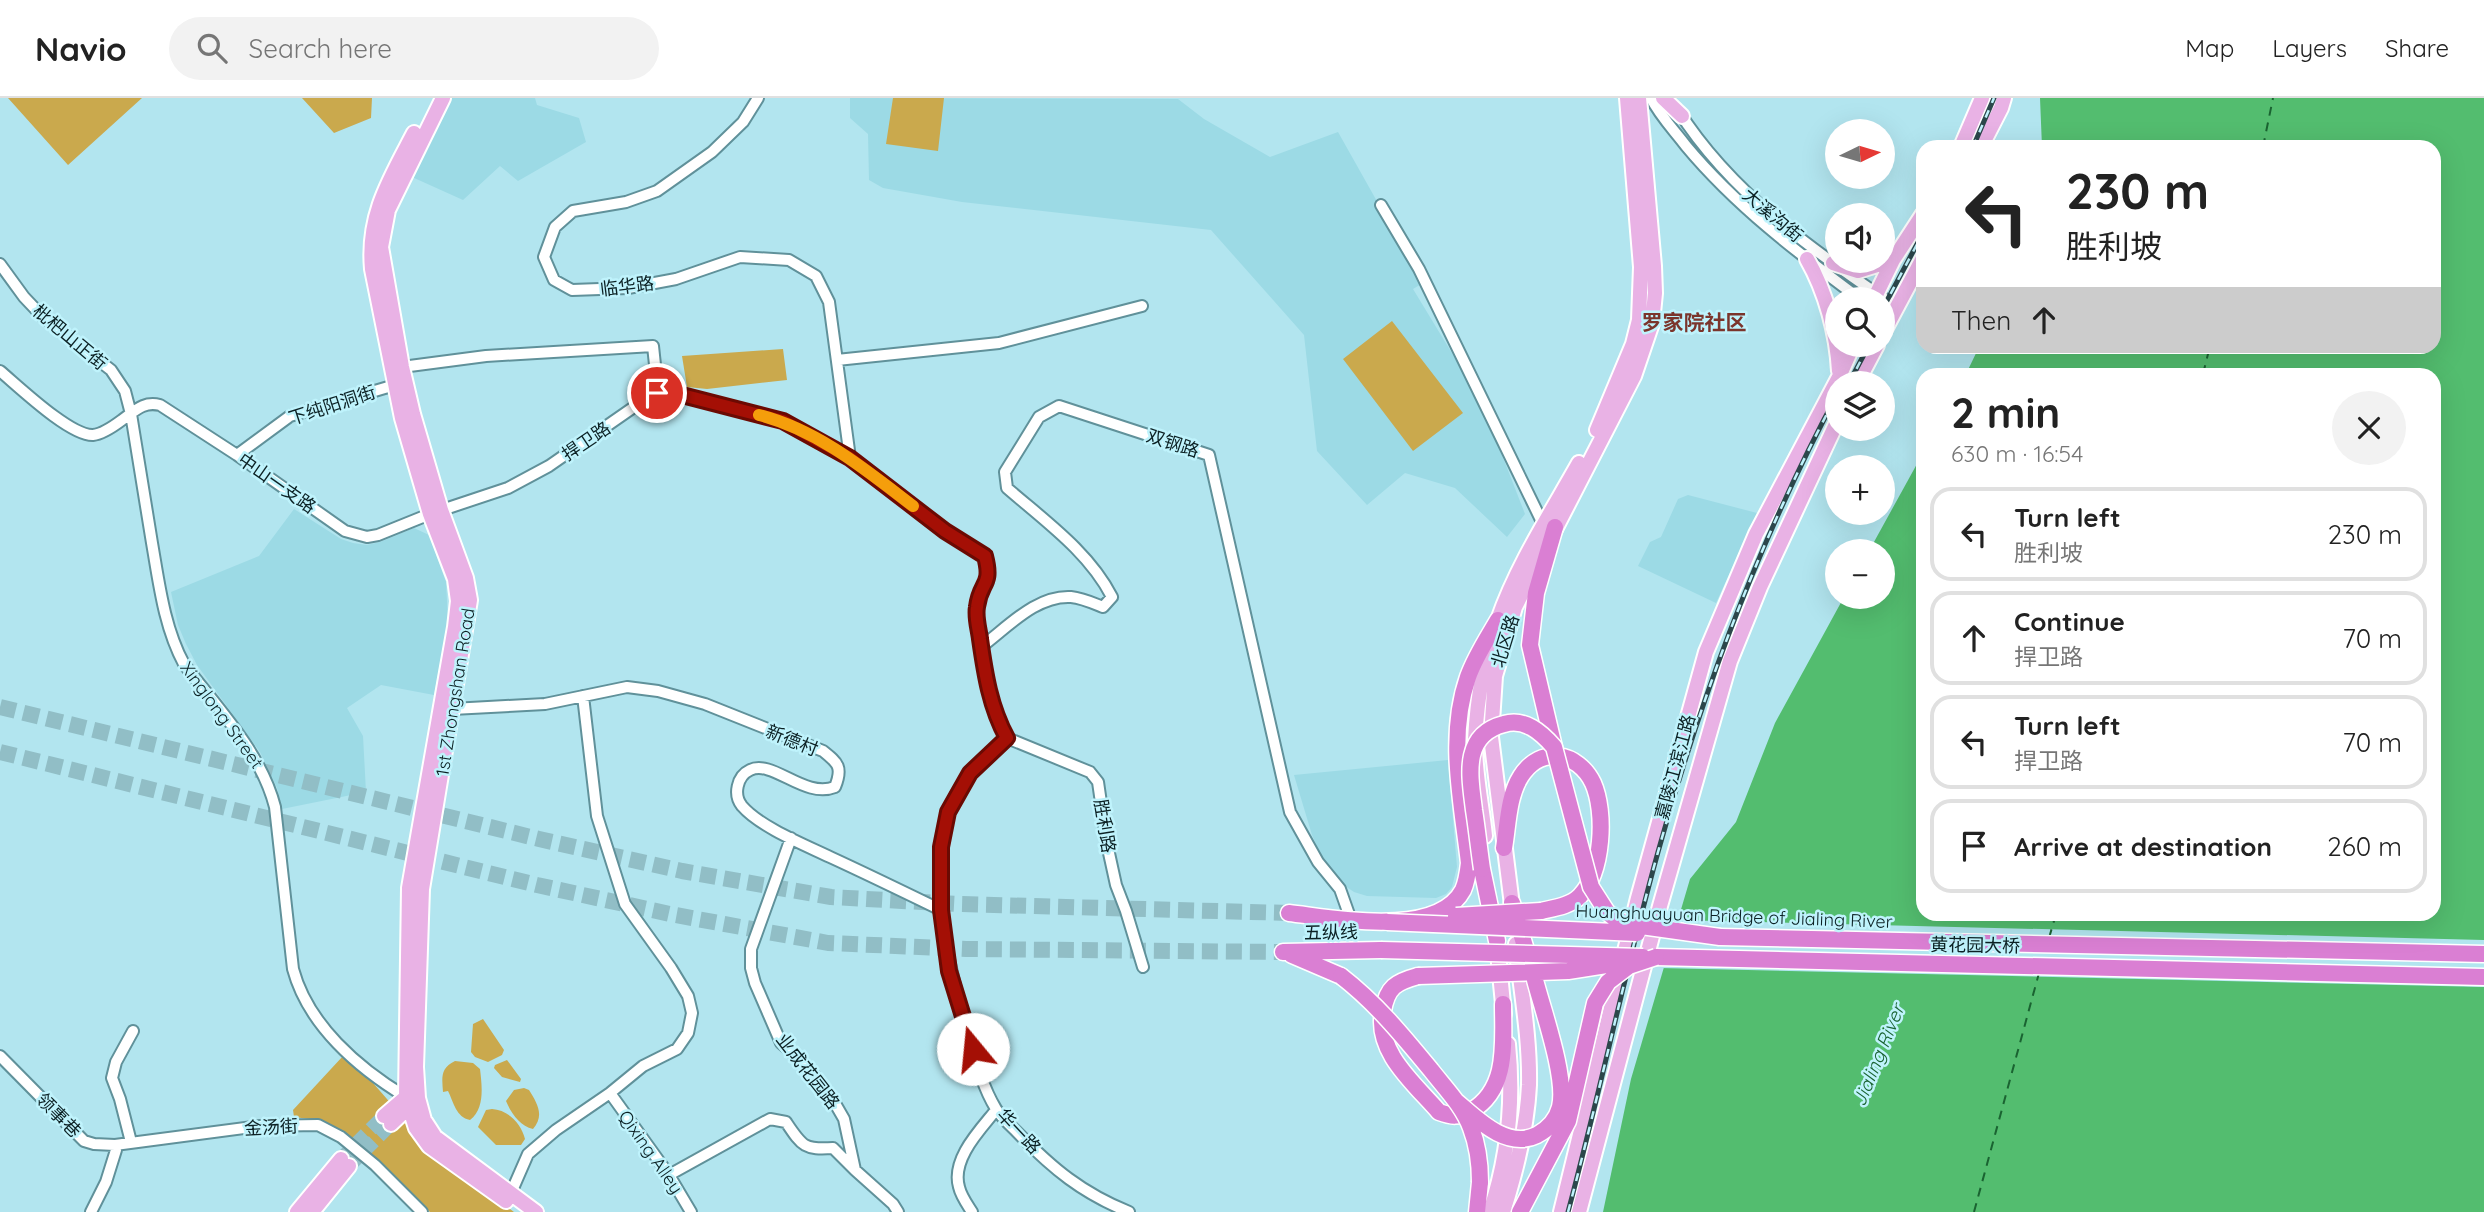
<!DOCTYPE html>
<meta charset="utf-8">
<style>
:root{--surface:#fff;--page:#f2f2f2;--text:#222;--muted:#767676;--line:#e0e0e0}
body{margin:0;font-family:Quicksand,"Noto Sans SC",sans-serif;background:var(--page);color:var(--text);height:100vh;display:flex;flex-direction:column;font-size:26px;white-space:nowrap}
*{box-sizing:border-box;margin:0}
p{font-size:23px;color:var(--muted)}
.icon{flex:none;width:38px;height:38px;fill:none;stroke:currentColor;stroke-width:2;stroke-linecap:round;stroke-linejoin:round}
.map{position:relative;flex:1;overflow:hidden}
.sheet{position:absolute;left:1916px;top:270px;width:525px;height:553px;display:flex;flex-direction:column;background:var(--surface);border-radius:21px;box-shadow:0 7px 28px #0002}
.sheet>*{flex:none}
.hud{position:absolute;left:1916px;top:42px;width:525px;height:214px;border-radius:21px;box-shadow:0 7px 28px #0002;background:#fff;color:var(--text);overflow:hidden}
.needle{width:46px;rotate:85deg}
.tools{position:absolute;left:1825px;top:21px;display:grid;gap:14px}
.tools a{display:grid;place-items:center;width:70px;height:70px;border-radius:50%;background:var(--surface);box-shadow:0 7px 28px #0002;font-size:35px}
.pin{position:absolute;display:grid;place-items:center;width:60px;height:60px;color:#fff;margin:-30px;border:4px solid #fff;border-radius:50%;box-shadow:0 2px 7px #0007}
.me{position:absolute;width:77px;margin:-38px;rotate:343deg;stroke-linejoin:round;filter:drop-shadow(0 0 5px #0008)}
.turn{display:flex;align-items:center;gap:24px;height:147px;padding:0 35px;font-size:32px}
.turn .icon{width:91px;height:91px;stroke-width:2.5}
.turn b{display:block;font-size:49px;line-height:60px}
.then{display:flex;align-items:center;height:66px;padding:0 35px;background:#0003;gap:14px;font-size:26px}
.round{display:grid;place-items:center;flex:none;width:74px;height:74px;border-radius:37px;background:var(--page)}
.summary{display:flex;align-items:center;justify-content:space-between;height:119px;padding:0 35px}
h1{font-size:42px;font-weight:700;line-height:52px}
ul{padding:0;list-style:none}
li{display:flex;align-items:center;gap:21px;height:94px;margin:0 14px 10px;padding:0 21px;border:4px solid var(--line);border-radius:21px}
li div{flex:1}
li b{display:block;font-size:26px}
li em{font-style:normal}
header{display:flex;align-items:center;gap:42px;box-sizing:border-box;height:98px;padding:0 35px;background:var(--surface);border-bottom:2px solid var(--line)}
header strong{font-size:33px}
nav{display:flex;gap:38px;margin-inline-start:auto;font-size:24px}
.search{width:490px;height:63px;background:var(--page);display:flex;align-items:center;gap:18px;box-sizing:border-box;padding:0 24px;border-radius:38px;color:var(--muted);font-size:26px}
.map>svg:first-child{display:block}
.built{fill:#9cdae5}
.green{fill:#caa94d}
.water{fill:#53bd6f}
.pier{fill:#b2e5ef}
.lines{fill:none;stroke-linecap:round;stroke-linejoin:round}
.ferry{stroke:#1a6331;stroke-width:2;stroke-dasharray:9 7;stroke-linecap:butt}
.major-tunnel{stroke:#91bec6;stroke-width:14;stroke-dasharray:14 7;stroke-linecap:butt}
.highway-tunnel{stroke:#91bec6;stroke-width:16;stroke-dasharray:16 8;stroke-linecap:butt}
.minor-casing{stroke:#60919a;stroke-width:14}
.major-casing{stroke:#fff;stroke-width:18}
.highway-casing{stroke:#fff;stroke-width:19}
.minor{stroke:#fff;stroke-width:10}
.major{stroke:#e9b2e5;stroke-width:14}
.highway{stroke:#da7fd3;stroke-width:16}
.rail-casing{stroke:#2c474b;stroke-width:5}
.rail{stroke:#bff3fc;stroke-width:2.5;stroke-dasharray:8;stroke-linecap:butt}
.highway-bridge-casing{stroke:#fff;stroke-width:19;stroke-linecap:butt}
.highway-bridge{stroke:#da7fd3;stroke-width:16}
.route-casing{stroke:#6b0a03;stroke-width:18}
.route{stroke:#a40f05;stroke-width:12}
.slow{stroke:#f59e0b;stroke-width:12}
.labels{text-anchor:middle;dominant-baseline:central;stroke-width:5;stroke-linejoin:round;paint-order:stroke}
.street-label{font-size:18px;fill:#0c2124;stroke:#bff3fc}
.water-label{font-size:19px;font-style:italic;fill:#1a6331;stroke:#bff3fc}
.quarter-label{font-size:21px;font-weight:bold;fill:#7b352c;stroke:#bff3fc}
</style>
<header>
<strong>Navio</strong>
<div class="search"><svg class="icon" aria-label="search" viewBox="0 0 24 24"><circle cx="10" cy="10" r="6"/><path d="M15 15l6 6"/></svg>Search here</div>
<nav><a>Map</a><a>Layers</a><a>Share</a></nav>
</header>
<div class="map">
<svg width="2484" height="1114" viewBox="0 0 2484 1114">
<rect width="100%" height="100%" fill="#b2e5ef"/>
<!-- built -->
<path class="built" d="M452 0H535L537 7 579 20 586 44 518 83 500 68 463 102 412 79Z
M850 0 1178 1 1204 21 1270 59 1338 34 1423 185 1413 191 1481 303 1525 416 1507 439 1455 390 1405 375 1367 407 1317 353 1304 237 1211 132 962 104 883 90 869 82 868 36 850 20Z
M1688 397 1757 415 1716 505 1638 468 1650 444 1661 439 1678 401Z
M294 411 341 441 353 445 367 447 380 444 414 430 429 437 446 484 448 523 434 597 381 587 347 610 363 638 366 694 282 711 277 690 260 654 197 567 186 546 178 527 171 494 259 458Z
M1448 662 1457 769 1452 789 1446 796 1436 800 1367 798 1354 794 1342 786 1323 763 1312 737 1294 677Z"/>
<!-- green -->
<path class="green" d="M8 0H142L68 67Z
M302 0H372L371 20 334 35Z
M893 0H944L938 53 886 46Z
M1392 223 1463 315 1413 353 1343 261Z
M783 251 787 282 707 291 687 289 682 258Z
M483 921 504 952 502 957 488 964 475 959 471 954 473 926Z
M343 958 373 985 428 1048 514 1114H430L344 1035 317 1022 294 1019 293 1012Z
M507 962 521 981 520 984 502 979 494 970 495 967Z
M455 963 473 965 480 971C482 988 485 1011 470 1022 456 1019 454 1005 448 993L443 994C442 980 440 970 455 963Z
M524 990 529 992C537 1005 545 1017 533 1031 520 1028 511 1015 506 1003L514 992Z
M492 1011C508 1012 521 1025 525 1041L521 1047H496L478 1029 486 1012Z"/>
<!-- water -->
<path class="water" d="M2040 0H2484V1114H1603L1631 981 1690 781 1736 724 1775 625 1844 499H1883V453H1869L1923 355V816H2434V276H1966L1979 249 2434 248V49H2042Z"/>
<!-- pier -->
<path class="pier" d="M1674 822 2484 842V889L1660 870Z"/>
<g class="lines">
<!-- ferry -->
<path class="ferry" d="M2263 49 2273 0
M2203 276 2210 248
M2049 840 2056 816
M1974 1114 2039 875"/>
<!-- major-tunnel -->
<path class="major-tunnel" d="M341 1061 384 1018
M349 1068 391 1026"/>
<!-- highway-tunnel -->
<path class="highway-tunnel" d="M0 609 539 741 682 773 831 799 958 806 1289 815
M0 654 537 787 670 816 828 845 966 851 1283 854"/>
<defs>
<path id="minor" d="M758 0 743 24 712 54 657 93 626 104 573 113 555 129 544 159 554 182 572 192 628 190 676 181 740 159 789 162 816 178 829 204 850 360
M1651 0C1660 18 1674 32 1686 48 1736 108 1798 155 1860 201
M1678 12C1731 96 1816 155 1898 210
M1381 107 1419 171 1544 428
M0 166 24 199 42 218 111 272 125 293 131 316C138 359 145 402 152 445 159 485 164 529 184 566 217 610 261 654 275 709L293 871C308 927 358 970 406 999
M837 262 999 245 1142 208
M402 269 486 258 653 248 658 295
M0 273C18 288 70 338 93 337 103 336 114 328 122 322 135 313 143 303 160 307L237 357 345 433 367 439 378 437 430 416 508 390 549 368 634 309 658 295 682 297 783 323 850 360 945 433 985 458C993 489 980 483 977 509 975 519 979 532 980 541 985 576 990 609 1007 640
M237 357 290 318 395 287
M981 549C1008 529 1036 497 1071 499 1082 500 1093 505 1103 509L1112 499C1089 454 1045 423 1007 390L1005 374 1039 319 1059 308 1209 357 1290 714 1318 764 1340 791 1351 822
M452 611 545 606 627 589 658 593 705 606 823 653C838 665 843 669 835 689 804 701 773 661 750 672 737 678 733 697 742 708 760 729 805 747 830 759 867 776 904 794 941 812
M1007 640C983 662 958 683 948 715 926 782 949 870 968 935 975 960 982 988 996 1011 1001 1019 1010 1027 1017 1034 1053 1071 1082 1095 1129 1114
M1007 640 1090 674 1098 684 1107 746 1116 787 1126 813 1143 869
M791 740 751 851V870L755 885 781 945 804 965 829 995 844 1021 855 1072 893 1106 898 1114
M0 958 84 1043 94 1046 115 1047 260 1028 318 1027 341 1039 375 1067 422 1114
M610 995 669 1077 691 1114
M131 1044 120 1001 112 980 116 964 133 933
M669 1077 770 1021 786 1024C802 1048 804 1052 833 1050L855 1072
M511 1095 528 1056 556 1032 610 995 643 968 677 951 688 935 692 915 688 898 671 870 625 806 597 718 583 598
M91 1114 106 1084 116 1052 115 1047
M972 1114C967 1106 961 1098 959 1089 951 1061 980 1032 996 1012"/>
<path id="major" d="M443 0 388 112 381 149 402 269 413 316 441 412 466 480 470 502 422 791 416 969 418 1000 424 1022 435 1039 536 1114
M1663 0 1682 18
M414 35C390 81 367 117 372 171L402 320 430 416 455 481 458 503 455 529 409 790 406 999 416 1030 429 1048 506 1103
M1961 49 1982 0
M1981 49 2001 10 2004 0
M1807 161C1826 194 1837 236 1839 273
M1833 165 1858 173 1893 162
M1874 201 1893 162 1923 116
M1883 235 1923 160
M1857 285 1877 247
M1597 332 1633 246 1639 222 1641 169 1627 0
M1485 738C1482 708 1474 672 1475 642 1477 602 1484 560 1498 522 1517 467 1551 415 1579 365
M1513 815 1491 639 1495 578 1515 509 1634 278 1652 225 1655 195 1654 168 1639 0
M1497 845 1504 916
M384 1018 406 999 413 1000
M391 1026 413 1005
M297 1114 341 1061
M312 1114 349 1068
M1490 1114C1508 1060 1514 1003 1508 946
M1503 1114C1516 1073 1527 1030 1529 987 1530 940 1521 892 1516 846
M1561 1114 1638 800 1706 554 1756 436 1839 279 1853 247
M1579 1114 1660 808 1730 563 1760 489 1838 322"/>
<path id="highway" d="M1554 649 1530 547 1536 495 1555 429
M1504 750C1508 727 1508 698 1521 678 1541 647 1578 654 1593 685 1606 714 1603 774 1580 798 1570 808 1554 810 1541 813
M1482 771 1497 843
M1512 805 1535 882
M1289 815C1334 820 1437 841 1463 792 1467 783 1468 774 1469 765 1462 704 1447 639 1468 579 1475 559 1487 541 1498 522
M1720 839 2484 856
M1283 854 1381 852
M1292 857 1341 878
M1656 859 2484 879
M1418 878C1396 884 1387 889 1383 913 1375 954 1414 985 1439 1014 1452 1019 1459 1019 1471 1013 1509 991 1503 944 1503 906
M1477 1114 1480 1084"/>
</defs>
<!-- minor casing -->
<use href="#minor" class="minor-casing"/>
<!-- major casing -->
<use href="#major" class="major-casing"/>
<!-- highway casing -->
<use href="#highway" class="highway-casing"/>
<!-- minor -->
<use href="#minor" class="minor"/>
<!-- major -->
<use href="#major" class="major"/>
<!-- highway -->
<use href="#highway" class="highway"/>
<defs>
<path id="rail" d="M1973 49 1994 0
M1883 210 1923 135
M1849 285 1869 247
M1568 1114C1600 994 1625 873 1658 754 1702 595 1760 440 1838 295"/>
</defs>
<!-- rail casing -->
<use href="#rail" class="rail-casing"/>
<!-- rail -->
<use href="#rail" class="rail"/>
<defs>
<path id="highway-bridge" d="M1482 771C1479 751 1477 731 1474 712 1470 679 1461 637 1504 626 1525 620 1541 634 1554 649L1591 789 1607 814 1617 822 1627 826 1720 839
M1456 818 1541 813
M1387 824 1637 835
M1381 852 1643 859
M1341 878C1376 905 1403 938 1431 972 1445 990 1463 1008 1471 1030 1478 1048 1480 1065 1480 1084
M1418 878 1568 873 1619 865
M1457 1004C1477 1021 1507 1052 1537 1037 1548 1031 1557 1021 1560 1009 1567 980 1543 913 1535 882
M1520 1114 1568 1023 1595 905 1608 884 1629 868 1656 859"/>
</defs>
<!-- highway-bridge casing -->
<use href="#highway-bridge" class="highway-bridge-casing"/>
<!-- highway-bridge -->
<use href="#highway-bridge" class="highway-bridge"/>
</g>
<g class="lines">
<defs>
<path id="route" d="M657 295 682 297 783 323 850 360 945 433 985 458C993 489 980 483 977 509 975 519 979 532 980 541 985 576 990 609 1007 640L970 675 948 714 941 749V812L949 873 973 951"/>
</defs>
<!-- route casing -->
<use href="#route" class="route-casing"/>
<!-- route -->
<use href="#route" class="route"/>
<!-- slow -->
<path class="slow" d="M759 317C818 332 866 372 913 408"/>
</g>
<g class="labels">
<!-- street labels -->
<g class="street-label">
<text transform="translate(1773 117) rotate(40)">大溪沟街</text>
<text transform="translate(627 188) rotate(-7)">临华路</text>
<text transform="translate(70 239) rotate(40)">枇杷山正街</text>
<text transform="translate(332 307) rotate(-18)">下纯阳洞街</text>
<text transform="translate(586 343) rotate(-34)">捍卫路</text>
<text transform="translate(1173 345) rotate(18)">双钢路</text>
<text transform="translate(277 385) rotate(35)">中山一支路</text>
<text transform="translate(1505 543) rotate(-73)">北区路</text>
<text transform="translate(455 594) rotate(-81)">1st Zhongshan Road</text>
<text transform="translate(222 617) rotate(54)">Xinglong Street</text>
<text transform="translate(792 642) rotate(22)">新德村</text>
<text transform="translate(1675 669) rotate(-75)">嘉陵江滨江路</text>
<text transform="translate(1105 728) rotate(81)">胜利路</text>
<text transform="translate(1734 818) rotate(2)">Huanghuayuan Bridge of Jialing River</text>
<text transform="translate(1331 834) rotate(-1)">五纵线</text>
<text transform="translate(1975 847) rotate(1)">黄花园大桥</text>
<text transform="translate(808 973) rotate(52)">业成花园路</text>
<text transform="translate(59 1017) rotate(45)">领事巷</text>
<text transform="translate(271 1029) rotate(-3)">金汤街</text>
<text transform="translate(1019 1033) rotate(47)">华一路</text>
<text transform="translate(651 1054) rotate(55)">Qixing Alley</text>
</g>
<!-- water labels -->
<g class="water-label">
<text transform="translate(1878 957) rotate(-68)">Jialing River</text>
</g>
<!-- quarter labels -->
<g class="quarter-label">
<text x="1694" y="224">罗家院社区</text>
</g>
</g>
</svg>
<div class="tools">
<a><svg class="needle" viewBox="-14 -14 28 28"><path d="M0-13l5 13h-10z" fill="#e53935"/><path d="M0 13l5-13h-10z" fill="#767676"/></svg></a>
<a><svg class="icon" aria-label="sound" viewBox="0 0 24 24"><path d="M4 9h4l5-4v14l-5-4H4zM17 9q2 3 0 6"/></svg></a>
<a><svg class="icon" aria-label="search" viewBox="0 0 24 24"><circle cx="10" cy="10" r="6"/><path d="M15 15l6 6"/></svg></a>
<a><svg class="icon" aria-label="layers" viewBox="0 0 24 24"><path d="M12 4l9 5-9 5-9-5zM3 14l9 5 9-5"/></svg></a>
<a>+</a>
<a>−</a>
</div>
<div class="pin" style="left:657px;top:295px;background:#d93025"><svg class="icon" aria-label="arrive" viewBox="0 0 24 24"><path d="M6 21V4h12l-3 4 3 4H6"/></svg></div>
<svg class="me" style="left:973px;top:951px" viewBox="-20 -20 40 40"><circle r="19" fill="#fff"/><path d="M0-13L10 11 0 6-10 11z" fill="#a40f05"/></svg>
<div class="hud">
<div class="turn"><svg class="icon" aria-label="left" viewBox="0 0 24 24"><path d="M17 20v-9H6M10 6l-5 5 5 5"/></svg><div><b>230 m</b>胜利坡</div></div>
<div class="then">Then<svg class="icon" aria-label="ahead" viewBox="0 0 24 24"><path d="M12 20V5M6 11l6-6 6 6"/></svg></div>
</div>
<section class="sheet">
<div class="summary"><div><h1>2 min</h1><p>630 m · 16:54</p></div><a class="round"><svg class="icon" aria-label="close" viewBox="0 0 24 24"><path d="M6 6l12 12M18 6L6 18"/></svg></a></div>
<ul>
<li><svg class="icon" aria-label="left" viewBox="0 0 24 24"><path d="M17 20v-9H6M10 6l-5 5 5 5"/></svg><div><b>Turn left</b><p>胜利坡</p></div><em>230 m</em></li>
<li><svg class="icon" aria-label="ahead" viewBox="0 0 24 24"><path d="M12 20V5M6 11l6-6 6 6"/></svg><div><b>Continue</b><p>捍卫路</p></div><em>70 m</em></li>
<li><svg class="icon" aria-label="left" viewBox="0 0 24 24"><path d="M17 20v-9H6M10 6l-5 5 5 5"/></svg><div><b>Turn left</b><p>捍卫路</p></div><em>70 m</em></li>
<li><svg class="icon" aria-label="arrive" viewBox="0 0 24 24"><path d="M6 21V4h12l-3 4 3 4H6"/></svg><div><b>Arrive at destination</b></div><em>260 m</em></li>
</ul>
</section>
</div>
